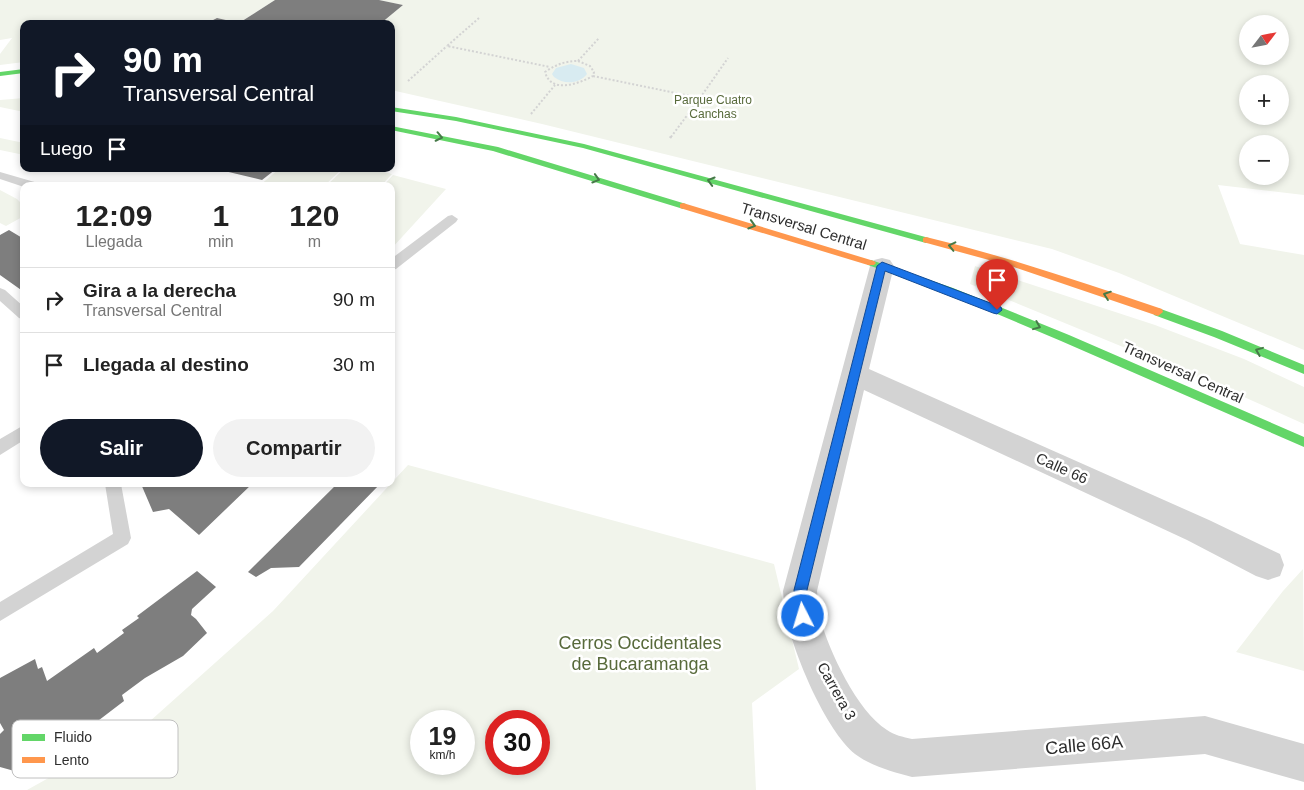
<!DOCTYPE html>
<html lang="es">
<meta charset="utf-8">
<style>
:root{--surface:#fff;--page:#f2f2f2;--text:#222;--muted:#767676;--line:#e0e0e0;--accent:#111827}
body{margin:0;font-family:Helvetica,sans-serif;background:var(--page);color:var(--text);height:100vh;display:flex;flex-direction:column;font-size:19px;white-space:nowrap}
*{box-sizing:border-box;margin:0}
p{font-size:16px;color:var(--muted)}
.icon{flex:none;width:28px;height:28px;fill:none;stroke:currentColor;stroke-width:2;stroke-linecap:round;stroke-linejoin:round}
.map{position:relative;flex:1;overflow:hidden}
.sheet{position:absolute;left:20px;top:182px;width:375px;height:305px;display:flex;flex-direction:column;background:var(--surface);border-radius:10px;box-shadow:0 2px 8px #0003}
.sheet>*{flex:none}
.hud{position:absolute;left:20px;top:20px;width:375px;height:152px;border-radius:10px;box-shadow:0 2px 8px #0003;background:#111827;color:#fff;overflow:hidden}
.needle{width:32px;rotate:58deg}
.buttons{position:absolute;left:1239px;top:15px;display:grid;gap:10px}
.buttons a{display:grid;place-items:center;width:50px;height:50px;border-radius:50%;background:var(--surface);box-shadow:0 2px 8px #0003;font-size:25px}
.speed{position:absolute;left:410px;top:710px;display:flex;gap:10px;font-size:25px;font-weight:700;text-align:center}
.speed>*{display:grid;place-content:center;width:65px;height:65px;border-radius:50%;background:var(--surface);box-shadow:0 2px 8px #0003;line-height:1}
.speed small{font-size:12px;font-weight:400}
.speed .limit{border:8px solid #d22;background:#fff;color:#111}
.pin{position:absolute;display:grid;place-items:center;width:42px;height:42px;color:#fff;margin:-51px -21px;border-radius:50% 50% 50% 0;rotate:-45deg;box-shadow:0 0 5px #0007}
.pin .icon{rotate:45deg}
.me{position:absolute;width:55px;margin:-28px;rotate:355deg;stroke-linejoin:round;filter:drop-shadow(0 0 4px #0008)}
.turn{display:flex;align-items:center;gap:18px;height:105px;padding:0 20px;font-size:22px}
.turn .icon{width:65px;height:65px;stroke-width:2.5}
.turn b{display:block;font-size:35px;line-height:42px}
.then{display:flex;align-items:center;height:48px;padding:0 20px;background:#0003;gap:10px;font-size:19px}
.eta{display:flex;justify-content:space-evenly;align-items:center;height:85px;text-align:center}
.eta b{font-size:30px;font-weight:700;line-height:35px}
.primary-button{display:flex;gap:10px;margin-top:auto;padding:10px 20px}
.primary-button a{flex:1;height:58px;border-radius:30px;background:var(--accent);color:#fff;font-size:20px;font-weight:700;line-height:58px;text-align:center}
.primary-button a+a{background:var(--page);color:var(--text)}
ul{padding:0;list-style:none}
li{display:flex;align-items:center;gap:15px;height:65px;padding:0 20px;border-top:1px solid var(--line)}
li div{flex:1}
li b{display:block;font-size:19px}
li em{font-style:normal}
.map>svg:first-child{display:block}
.green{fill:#f1f4eb;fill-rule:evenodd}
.water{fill:#d8ebf1}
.building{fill:#7e7e7e}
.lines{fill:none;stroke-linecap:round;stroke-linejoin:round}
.path-far1{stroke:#d3d3d3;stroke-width:2;stroke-dasharray:2 2;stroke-linecap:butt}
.path{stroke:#d3d3d3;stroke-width:2.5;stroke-dasharray:2 2;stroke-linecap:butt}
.lane{fill:#d3d3d3;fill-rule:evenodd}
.street{fill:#d3d3d3;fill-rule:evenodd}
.fast{fill:#63d668;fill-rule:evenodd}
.slow{fill:#ff974d;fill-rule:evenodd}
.oneway{stroke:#467a48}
.route{fill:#1a73e8;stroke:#114b97}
.labels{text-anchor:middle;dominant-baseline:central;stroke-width:5;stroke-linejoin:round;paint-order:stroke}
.far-park-label{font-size:12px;fill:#586a3b;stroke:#fff}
.street-label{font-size:15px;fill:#2e2e2e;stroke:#fff}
.near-park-label{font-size:18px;fill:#586a3b;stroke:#fff}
.near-street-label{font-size:18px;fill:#2e2e2e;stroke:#fff}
.key{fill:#fff;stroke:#c0c0c0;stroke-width:1}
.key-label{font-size:14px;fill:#2e2e2e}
</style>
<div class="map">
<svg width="1304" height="790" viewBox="0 0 1304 790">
<rect width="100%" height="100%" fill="#fff"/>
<!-- green -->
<path class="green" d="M0 0H275L239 23 217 18 205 24H24V62L0 65V54L12 38 0 40Z
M379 0H1304V195L1218 185 1240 244 1304 255V350L1119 273 1052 249 542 124 391 90V24H380L403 5ZM1248 24H1280V56H1248ZM1248 84H1280V116H1248ZM1248 144H1280V176H1248Z
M24 98V112L0 107V100Z
M0 138 24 143V155L0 150Z
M279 169H342L324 186H259Z
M344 169H371L392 174 381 186H326Z
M393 175 446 189 392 248 391 186H383Z
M0 190 17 199 24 206V216L6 226 0 223Z
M975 266 1155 325 1244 359 1304 387V424L1235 393 970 284Z
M408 465 774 564 799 669 752 703 756 790H27L149 722 273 611ZM421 721H464V764H421ZM496 721H539V764H496Z
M1303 569 1304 671 1236 652 1283 591Z"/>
<!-- water -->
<path class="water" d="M571 64 584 68 587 74C579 84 564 85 554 77L552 74 556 68Z"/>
<!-- building -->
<path class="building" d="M275 0H379L403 5 380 24H205L217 18 239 23Z
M216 169H276L262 180Z
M9 230 24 239V292L0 275V235Z
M141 484H252L199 535 169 509 153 512Z
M337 484H380L299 567 271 568 256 577 248 572Z
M197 571 216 587 192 609 191 615 196 619 207 633 183 656 145 678 122 695 124 701 69 743 70 758 36 777 0 767V734L4 730 0 723V678L35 659 38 669 42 667 47 681 94 648 97 653 124 633 122 630 139 618 137 616Z"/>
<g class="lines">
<!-- path-far1 -->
<path class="path-far1" d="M479 18 447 46 550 67
M578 61 599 38
M578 61 590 66 594 72 593 76C578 84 551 94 545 72 555 65 565 61 578 61Z
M593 76 700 98 671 137
M408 81 447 46
M700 98 728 58
M531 114 555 85"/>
<!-- path -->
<path class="path" d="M670 138 672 135"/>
<!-- lane -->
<path class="lane" d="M0 172 38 183 40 186 24 187 0 179Z
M452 215 458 219 456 222 396 269 391 270V259L448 216Z
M0 288 5 290 24 307V320L19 318 0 301Z
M24 425V440L0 455V439Z
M105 484H121L131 538 128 544 0 621V602L113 534Z"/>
<!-- street -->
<path class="street" d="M882 258 890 260 894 266 869 369 1209 520 1280 554 1284 565 1280 576 1268 580 1256 576 1187 540 864 390 817 591C818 600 818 609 820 618 829 651 857 711 887 730 894 735 903 737 912 739L1205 716 1304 744V782L1205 754 912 777C893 772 871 766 855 754 825 729 795 656 786 618 784 609 784 600 783 591L870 266 874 260Z"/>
<!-- fast -->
<path class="fast" d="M24 69V73L0 76V72Z
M391 107 456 117 584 144 929 238 931 240 926 243 583 148 456 121 391 111Z
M391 126 498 147 686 204 687 206 683 209 680 208 493 151 391 130Z
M871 260 953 288 1069 335 1304 437V447L1061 341 945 292 868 265 866 263 868 261Z
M1158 308 1222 331 1304 365V374L1214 337 1154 315 1153 312Z"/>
<!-- slow -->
<path class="slow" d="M683 203 874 261 876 263 874 265H868L680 208V204Z
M926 237C1006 256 1084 283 1162 309L1163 312 1158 316 1011 266 923 242V238Z"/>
</g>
<!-- one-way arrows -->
<defs><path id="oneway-chevron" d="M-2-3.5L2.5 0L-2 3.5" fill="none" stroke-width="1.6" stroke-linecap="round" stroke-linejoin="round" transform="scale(1.25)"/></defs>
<g class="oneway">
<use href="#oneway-chevron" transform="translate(439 137) rotate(12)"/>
<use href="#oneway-chevron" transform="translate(596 179) rotate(17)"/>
<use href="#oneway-chevron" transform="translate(711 181) rotate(-164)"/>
<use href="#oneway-chevron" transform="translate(752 225) rotate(17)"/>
<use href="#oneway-chevron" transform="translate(952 246) rotate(-167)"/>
<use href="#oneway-chevron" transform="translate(1107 295) rotate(-161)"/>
<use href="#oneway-chevron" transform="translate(1037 326) rotate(22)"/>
<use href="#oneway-chevron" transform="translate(1259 351) rotate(-158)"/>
</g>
<!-- route -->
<path class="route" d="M882 262 1001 307 1002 310 997 314 993 313 885 271 807 590 810 616 808 621 803 623 798 621 794 590 877 266Z"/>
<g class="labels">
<!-- far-park labels -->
<g class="far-park-label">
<text x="713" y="100">Parque Cuatro<tspan x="713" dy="14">Canchas</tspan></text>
</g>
<!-- street labels -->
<g class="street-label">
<text transform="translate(804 226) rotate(17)">Transversal Central</text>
<text transform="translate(1183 372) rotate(24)">Transversal Central</text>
<text transform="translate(1062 468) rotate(24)">Calle 66</text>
<text transform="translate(837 691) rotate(61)">Carrera 3</text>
</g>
<!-- near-park labels -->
<g class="near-park-label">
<text x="640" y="643">Cerros Occidentales<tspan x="640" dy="21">de Bucaramanga</tspan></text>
</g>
<!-- near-street labels -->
<g class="near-street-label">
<text transform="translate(1084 745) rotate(-5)">Calle 66A</text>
</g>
</g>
<!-- legend -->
<rect x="12" y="720" width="166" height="58" rx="8" class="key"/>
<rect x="22" y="734" width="23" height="7" fill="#63d668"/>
<rect x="22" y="757" width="23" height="6" fill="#ff974d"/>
<g class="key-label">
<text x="54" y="742">Fluido</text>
<text x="54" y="765">Lento</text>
</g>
</svg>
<div class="buttons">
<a><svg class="needle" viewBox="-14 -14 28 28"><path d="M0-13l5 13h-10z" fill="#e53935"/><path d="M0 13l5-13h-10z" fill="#767676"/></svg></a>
<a>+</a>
<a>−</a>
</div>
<div class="speed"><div>19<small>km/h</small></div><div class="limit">30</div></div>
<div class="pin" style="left:997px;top:310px;background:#d93025"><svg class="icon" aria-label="arrive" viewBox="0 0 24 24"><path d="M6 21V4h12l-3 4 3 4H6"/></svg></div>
<svg class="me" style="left:803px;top:616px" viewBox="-20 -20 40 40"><circle r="17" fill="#1a73e8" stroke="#fff" stroke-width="3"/><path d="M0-11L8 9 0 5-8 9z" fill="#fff"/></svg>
<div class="hud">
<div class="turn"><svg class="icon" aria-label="right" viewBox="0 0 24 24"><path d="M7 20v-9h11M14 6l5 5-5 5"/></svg><div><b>90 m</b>Transversal Central</div></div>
<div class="then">Luego<svg class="icon" aria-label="arrive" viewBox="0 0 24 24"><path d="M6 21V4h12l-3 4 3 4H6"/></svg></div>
</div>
<section class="sheet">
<div class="eta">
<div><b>12:09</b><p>Llegada</p></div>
<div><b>1</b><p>min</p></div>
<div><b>120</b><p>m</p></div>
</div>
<ul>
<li><svg class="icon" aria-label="right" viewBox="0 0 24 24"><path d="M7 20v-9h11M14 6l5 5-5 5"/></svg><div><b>Gira a la derecha</b><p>Transversal Central</p></div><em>90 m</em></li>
<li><svg class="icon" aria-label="arrive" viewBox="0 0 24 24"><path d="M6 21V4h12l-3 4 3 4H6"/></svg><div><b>Llegada al destino</b></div><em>30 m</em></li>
</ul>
<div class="primary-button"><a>Salir</a><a>Compartir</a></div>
</section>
</div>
